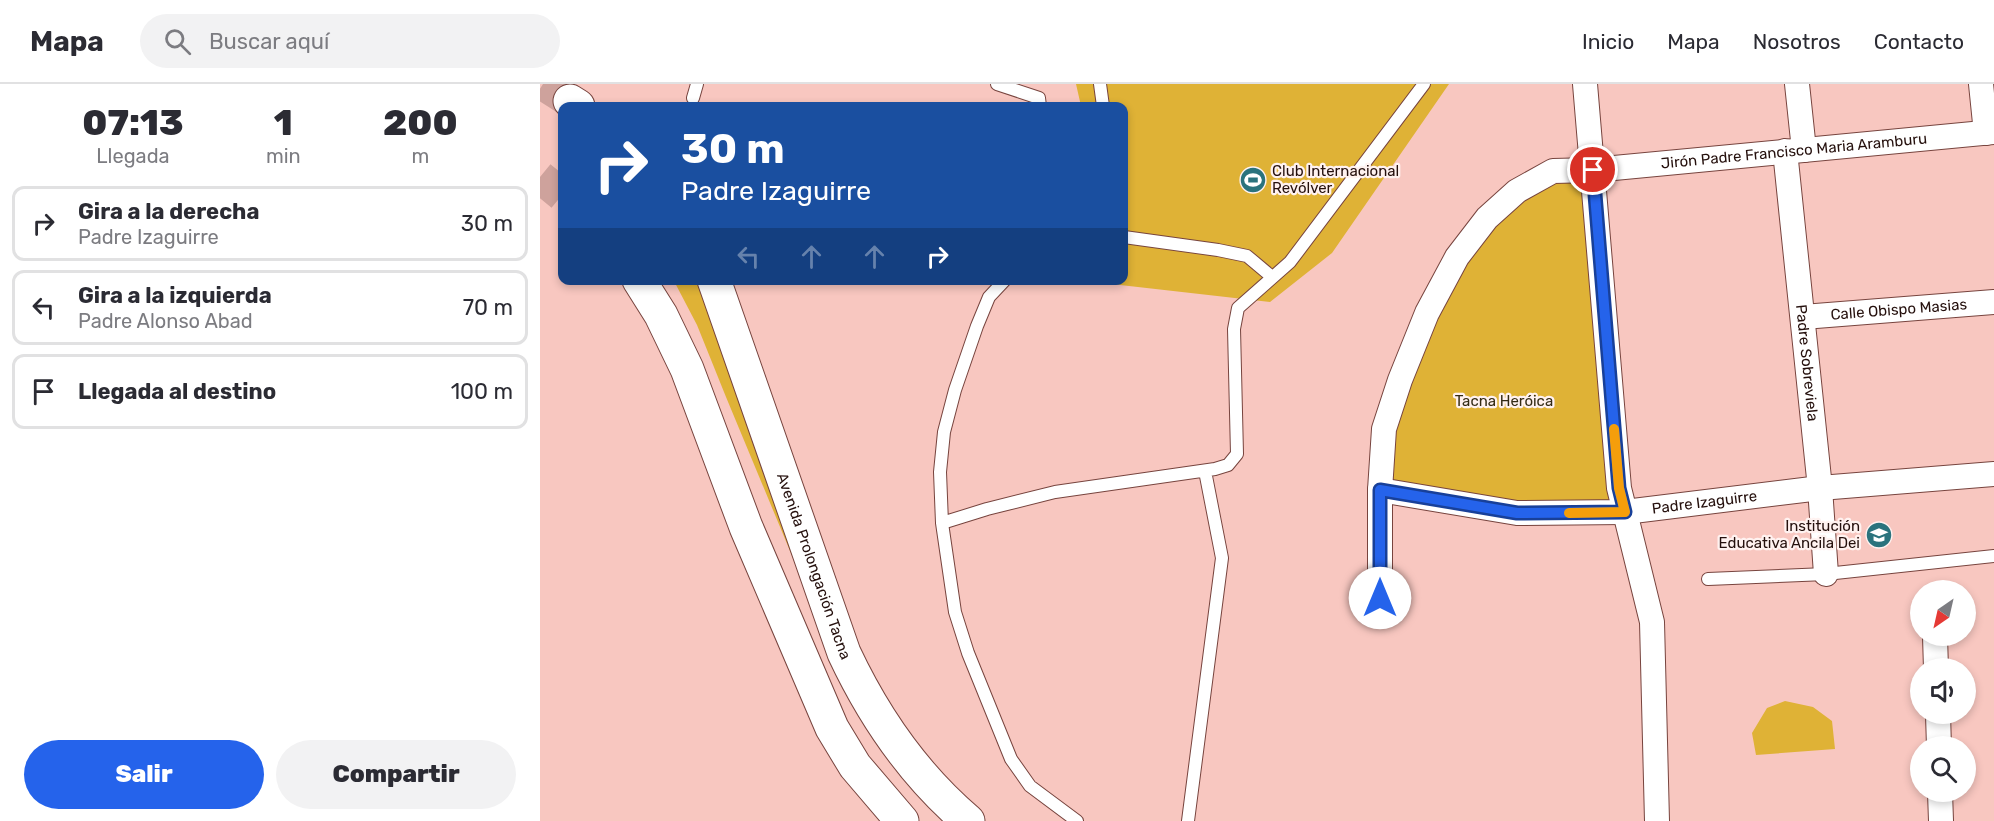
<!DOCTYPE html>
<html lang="es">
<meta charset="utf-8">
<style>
:root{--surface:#fff;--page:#f2f2f3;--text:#2b2b33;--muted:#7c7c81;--line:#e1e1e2;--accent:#2563eb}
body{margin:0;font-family:Rubik,sans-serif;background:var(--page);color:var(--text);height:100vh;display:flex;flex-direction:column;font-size:22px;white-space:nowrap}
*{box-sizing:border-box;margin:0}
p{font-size:20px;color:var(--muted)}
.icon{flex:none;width:33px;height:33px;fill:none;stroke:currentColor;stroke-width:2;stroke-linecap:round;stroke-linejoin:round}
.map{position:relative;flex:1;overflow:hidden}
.sheet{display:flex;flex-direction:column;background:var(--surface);width:540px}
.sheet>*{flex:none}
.guide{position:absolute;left:18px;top:18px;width:570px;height:183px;border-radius:12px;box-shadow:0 3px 9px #0003;background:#1a4fa0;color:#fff;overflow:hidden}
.needle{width:39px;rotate:214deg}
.fabs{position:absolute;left:1370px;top:496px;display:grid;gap:12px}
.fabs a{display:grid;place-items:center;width:66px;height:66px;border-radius:50%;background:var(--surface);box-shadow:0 3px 9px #0003;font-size:30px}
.pin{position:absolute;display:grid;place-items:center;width:51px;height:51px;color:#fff;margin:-26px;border:3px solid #fff;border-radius:50%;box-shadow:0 2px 6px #0007}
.me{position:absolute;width:66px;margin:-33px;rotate:0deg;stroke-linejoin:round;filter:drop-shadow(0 0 4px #0008)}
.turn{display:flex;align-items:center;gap:21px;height:126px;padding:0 24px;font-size:27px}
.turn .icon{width:78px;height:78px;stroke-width:2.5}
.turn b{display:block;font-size:42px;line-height:51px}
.lanes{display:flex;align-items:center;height:57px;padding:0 24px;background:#0003;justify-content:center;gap:30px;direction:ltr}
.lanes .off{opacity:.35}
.eta{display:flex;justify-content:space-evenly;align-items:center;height:102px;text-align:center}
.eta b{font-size:36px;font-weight:800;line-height:42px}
.cta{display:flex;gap:12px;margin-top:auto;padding:12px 24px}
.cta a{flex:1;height:69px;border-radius:36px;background:var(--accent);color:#fff;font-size:24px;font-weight:800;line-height:69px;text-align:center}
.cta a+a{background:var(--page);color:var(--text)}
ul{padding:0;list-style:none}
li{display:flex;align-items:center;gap:18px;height:75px;margin:0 12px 9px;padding:0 12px;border:3px solid var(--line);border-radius:12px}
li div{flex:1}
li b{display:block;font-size:22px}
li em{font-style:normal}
header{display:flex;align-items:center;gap:36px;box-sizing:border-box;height:84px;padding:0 30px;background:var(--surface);border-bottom:2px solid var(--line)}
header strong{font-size:28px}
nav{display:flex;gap:33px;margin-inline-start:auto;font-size:21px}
.search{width:420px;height:54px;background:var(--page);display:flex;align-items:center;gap:15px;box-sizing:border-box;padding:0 21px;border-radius:33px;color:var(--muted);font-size:22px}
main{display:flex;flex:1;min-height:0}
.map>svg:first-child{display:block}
.green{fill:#dfb236}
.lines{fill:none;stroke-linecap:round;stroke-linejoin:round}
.secondary-tunnel{stroke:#cea29c;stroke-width:33;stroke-dasharray:33 16;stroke-linecap:butt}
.service-casing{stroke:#77443e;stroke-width:14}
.minor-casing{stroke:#77443e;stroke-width:26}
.secondary-casing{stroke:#77443e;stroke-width:35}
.service{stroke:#fff;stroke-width:12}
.minor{stroke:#fff;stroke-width:24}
.secondary{stroke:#fff;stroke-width:33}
.route-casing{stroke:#184099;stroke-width:15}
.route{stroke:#2563eb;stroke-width:10}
.slow{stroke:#f59e0b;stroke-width:10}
.labels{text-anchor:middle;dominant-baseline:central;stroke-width:4.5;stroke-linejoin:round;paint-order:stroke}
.street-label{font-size:15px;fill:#25100d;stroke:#fff2f0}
.poi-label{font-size:15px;fill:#25100d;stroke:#fff2f0;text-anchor:start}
.park-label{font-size:15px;fill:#342b15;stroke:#fff2f0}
</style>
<header>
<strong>Mapa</strong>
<div class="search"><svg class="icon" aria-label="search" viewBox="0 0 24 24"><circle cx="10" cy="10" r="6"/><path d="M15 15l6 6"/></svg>Buscar aquí</div>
<nav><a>Inicio</a><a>Mapa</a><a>Nosotros</a><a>Contacto</a></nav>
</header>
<main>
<section class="sheet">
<div class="eta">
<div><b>07:13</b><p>Llegada</p></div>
<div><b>1</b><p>min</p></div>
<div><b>200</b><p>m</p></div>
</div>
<ul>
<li><svg class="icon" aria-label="right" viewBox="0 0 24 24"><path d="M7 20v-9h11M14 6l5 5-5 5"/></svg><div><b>Gira a la derecha</b><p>Padre Izaguirre</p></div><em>30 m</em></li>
<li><svg class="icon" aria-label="left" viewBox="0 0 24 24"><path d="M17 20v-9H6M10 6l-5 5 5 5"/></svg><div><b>Gira a la izquierda</b><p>Padre Alonso Abad</p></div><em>70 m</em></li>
<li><svg class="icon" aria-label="arrive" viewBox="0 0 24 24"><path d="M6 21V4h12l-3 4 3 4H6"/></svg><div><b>Llegada al destino</b></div><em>100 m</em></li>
</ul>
<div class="cta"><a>Salir</a><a>Compartir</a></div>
</section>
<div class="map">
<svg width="1454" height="737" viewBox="0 0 1454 737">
<rect width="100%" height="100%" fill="#f8c7c0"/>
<!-- green -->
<path class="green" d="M536 0H909L792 169 730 218 545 197 584 196V22H541Z
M1040 92 1072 420 975 418 847 400 851 345 869 290 929 173 967 126 1022 94Z
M134 197H158L265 503 186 313 157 241Z
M1245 617 1273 623 1292 637 1295 665 1216 671 1212 649 1227 624Z"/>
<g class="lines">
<!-- secondary-tunnel -->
<path class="secondary-tunnel" d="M3 0 30 17
M0 93 22 111"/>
<defs>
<path id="service" d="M457 0 499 14 500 22
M560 0 563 22
M153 14 157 0
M584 153 678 166 707 172 732 193
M465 196 449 213 437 242 415 306 404 348 400 388 402 439 415 528 428 569 471 675 490 702 537 737
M402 439 447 425 515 408 675 385 688 381 697 370 694 245 698 224 750 178 884 0
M1168 495 1286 490 1454 472
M648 737 682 474 665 387"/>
<g id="minor">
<path d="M1045 0 1079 404 1112 538 1117 737"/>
<path d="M1257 0 1264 66"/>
<path d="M1441 0 1446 49"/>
<path id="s1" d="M1245 67 1280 404 1286 490"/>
<path id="s2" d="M1263 233 1454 218"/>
<path id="s3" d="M840 406 977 429 1085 428 1280 404 1454 390"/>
<path id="s4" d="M840 514V406L844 345 860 296 887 229 917 173 947 134 977 107 1013 87 1053 86 1454 48"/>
<path d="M1395 552 1396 585"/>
<path d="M1398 630 1399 663"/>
<path d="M1400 708 1401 737"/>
</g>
<g id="secondary">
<path d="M30 17 38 22"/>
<path d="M99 196 121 231 147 285 206 443 292 644 315 682 362 737"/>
<path id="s5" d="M174 196 304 569C334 633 374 691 428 737"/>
</g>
</defs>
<!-- service casing -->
<use href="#service" class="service-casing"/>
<!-- minor casing -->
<use href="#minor" class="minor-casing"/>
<!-- secondary casing -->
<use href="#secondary" class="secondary-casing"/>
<!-- service -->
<use href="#service" class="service"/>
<!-- minor -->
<use href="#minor" class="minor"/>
<!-- secondary -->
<use href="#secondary" class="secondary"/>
</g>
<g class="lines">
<defs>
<path id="route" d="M840 514V406L977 429 1085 428 1079 404 1053 86"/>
</defs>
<!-- route casing -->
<use href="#route" class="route-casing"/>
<!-- route -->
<use href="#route" class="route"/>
<!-- slow -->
<path class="slow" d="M1029 429 1085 428 1079 404 1074 345"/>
</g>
<!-- icons -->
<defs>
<symbol id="stadium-disc" viewBox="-11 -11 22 22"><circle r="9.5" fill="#2a737d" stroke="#fff2f0"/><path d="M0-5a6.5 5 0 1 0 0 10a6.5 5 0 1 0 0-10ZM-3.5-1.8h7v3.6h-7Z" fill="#fff"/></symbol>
<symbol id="school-disc" viewBox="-11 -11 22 22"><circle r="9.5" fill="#2a737d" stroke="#fff2f0"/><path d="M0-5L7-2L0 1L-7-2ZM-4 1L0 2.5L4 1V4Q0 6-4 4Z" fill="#fff"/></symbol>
</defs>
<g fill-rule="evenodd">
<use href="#stadium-disc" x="698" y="81" width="30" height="30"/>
<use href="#school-disc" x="1324" y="436" width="30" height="30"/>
</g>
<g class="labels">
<!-- street labels -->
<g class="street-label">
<text stroke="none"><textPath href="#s4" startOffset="729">Jirón Padre Francisco Maria Aramburu</textPath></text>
<text stroke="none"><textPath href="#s2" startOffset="96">Calle Obispo Masias</textPath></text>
<text stroke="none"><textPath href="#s1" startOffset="213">Padre Sobreviela</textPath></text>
<text stroke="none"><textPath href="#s3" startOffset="327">Padre Izaguirre</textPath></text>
<text stroke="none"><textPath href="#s5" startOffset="303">Avenida Prolongación Tacna</textPath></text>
</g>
<!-- poi labels -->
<g class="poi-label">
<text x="732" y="87">Club Internacional<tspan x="732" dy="17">Revólver</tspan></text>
<text x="1320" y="442" text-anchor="end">Institución<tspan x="1320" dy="17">Educativa Ancila Dei</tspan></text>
</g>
<!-- park labels -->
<g class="park-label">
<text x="964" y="317">Tacna Heróica</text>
</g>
</g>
</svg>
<div class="fabs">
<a><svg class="needle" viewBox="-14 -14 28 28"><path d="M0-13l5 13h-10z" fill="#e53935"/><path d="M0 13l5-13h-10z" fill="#7c7c81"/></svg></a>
<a><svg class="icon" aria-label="sound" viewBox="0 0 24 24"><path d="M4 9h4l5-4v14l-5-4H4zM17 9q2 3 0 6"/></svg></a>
<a><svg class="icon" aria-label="search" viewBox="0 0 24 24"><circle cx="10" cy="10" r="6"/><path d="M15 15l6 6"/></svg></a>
</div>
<div class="pin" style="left:1053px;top:86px;background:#d93025"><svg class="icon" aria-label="arrive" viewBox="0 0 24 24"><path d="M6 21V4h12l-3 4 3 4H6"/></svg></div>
<svg class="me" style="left:840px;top:514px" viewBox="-20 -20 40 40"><circle r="19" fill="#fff"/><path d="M0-13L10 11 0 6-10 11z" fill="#2563eb"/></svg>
<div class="guide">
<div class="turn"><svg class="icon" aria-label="right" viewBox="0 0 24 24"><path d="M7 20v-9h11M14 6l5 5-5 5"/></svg><div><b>30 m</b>Padre Izaguirre</div></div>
<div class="lanes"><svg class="icon off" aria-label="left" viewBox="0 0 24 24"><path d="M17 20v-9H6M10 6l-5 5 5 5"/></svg><svg class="icon off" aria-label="ahead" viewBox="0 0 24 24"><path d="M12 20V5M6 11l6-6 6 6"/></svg><svg class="icon off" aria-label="ahead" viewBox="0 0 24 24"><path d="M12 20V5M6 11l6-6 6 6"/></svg><svg class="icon" aria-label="right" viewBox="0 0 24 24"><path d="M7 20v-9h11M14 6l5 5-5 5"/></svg></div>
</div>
</div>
</main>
